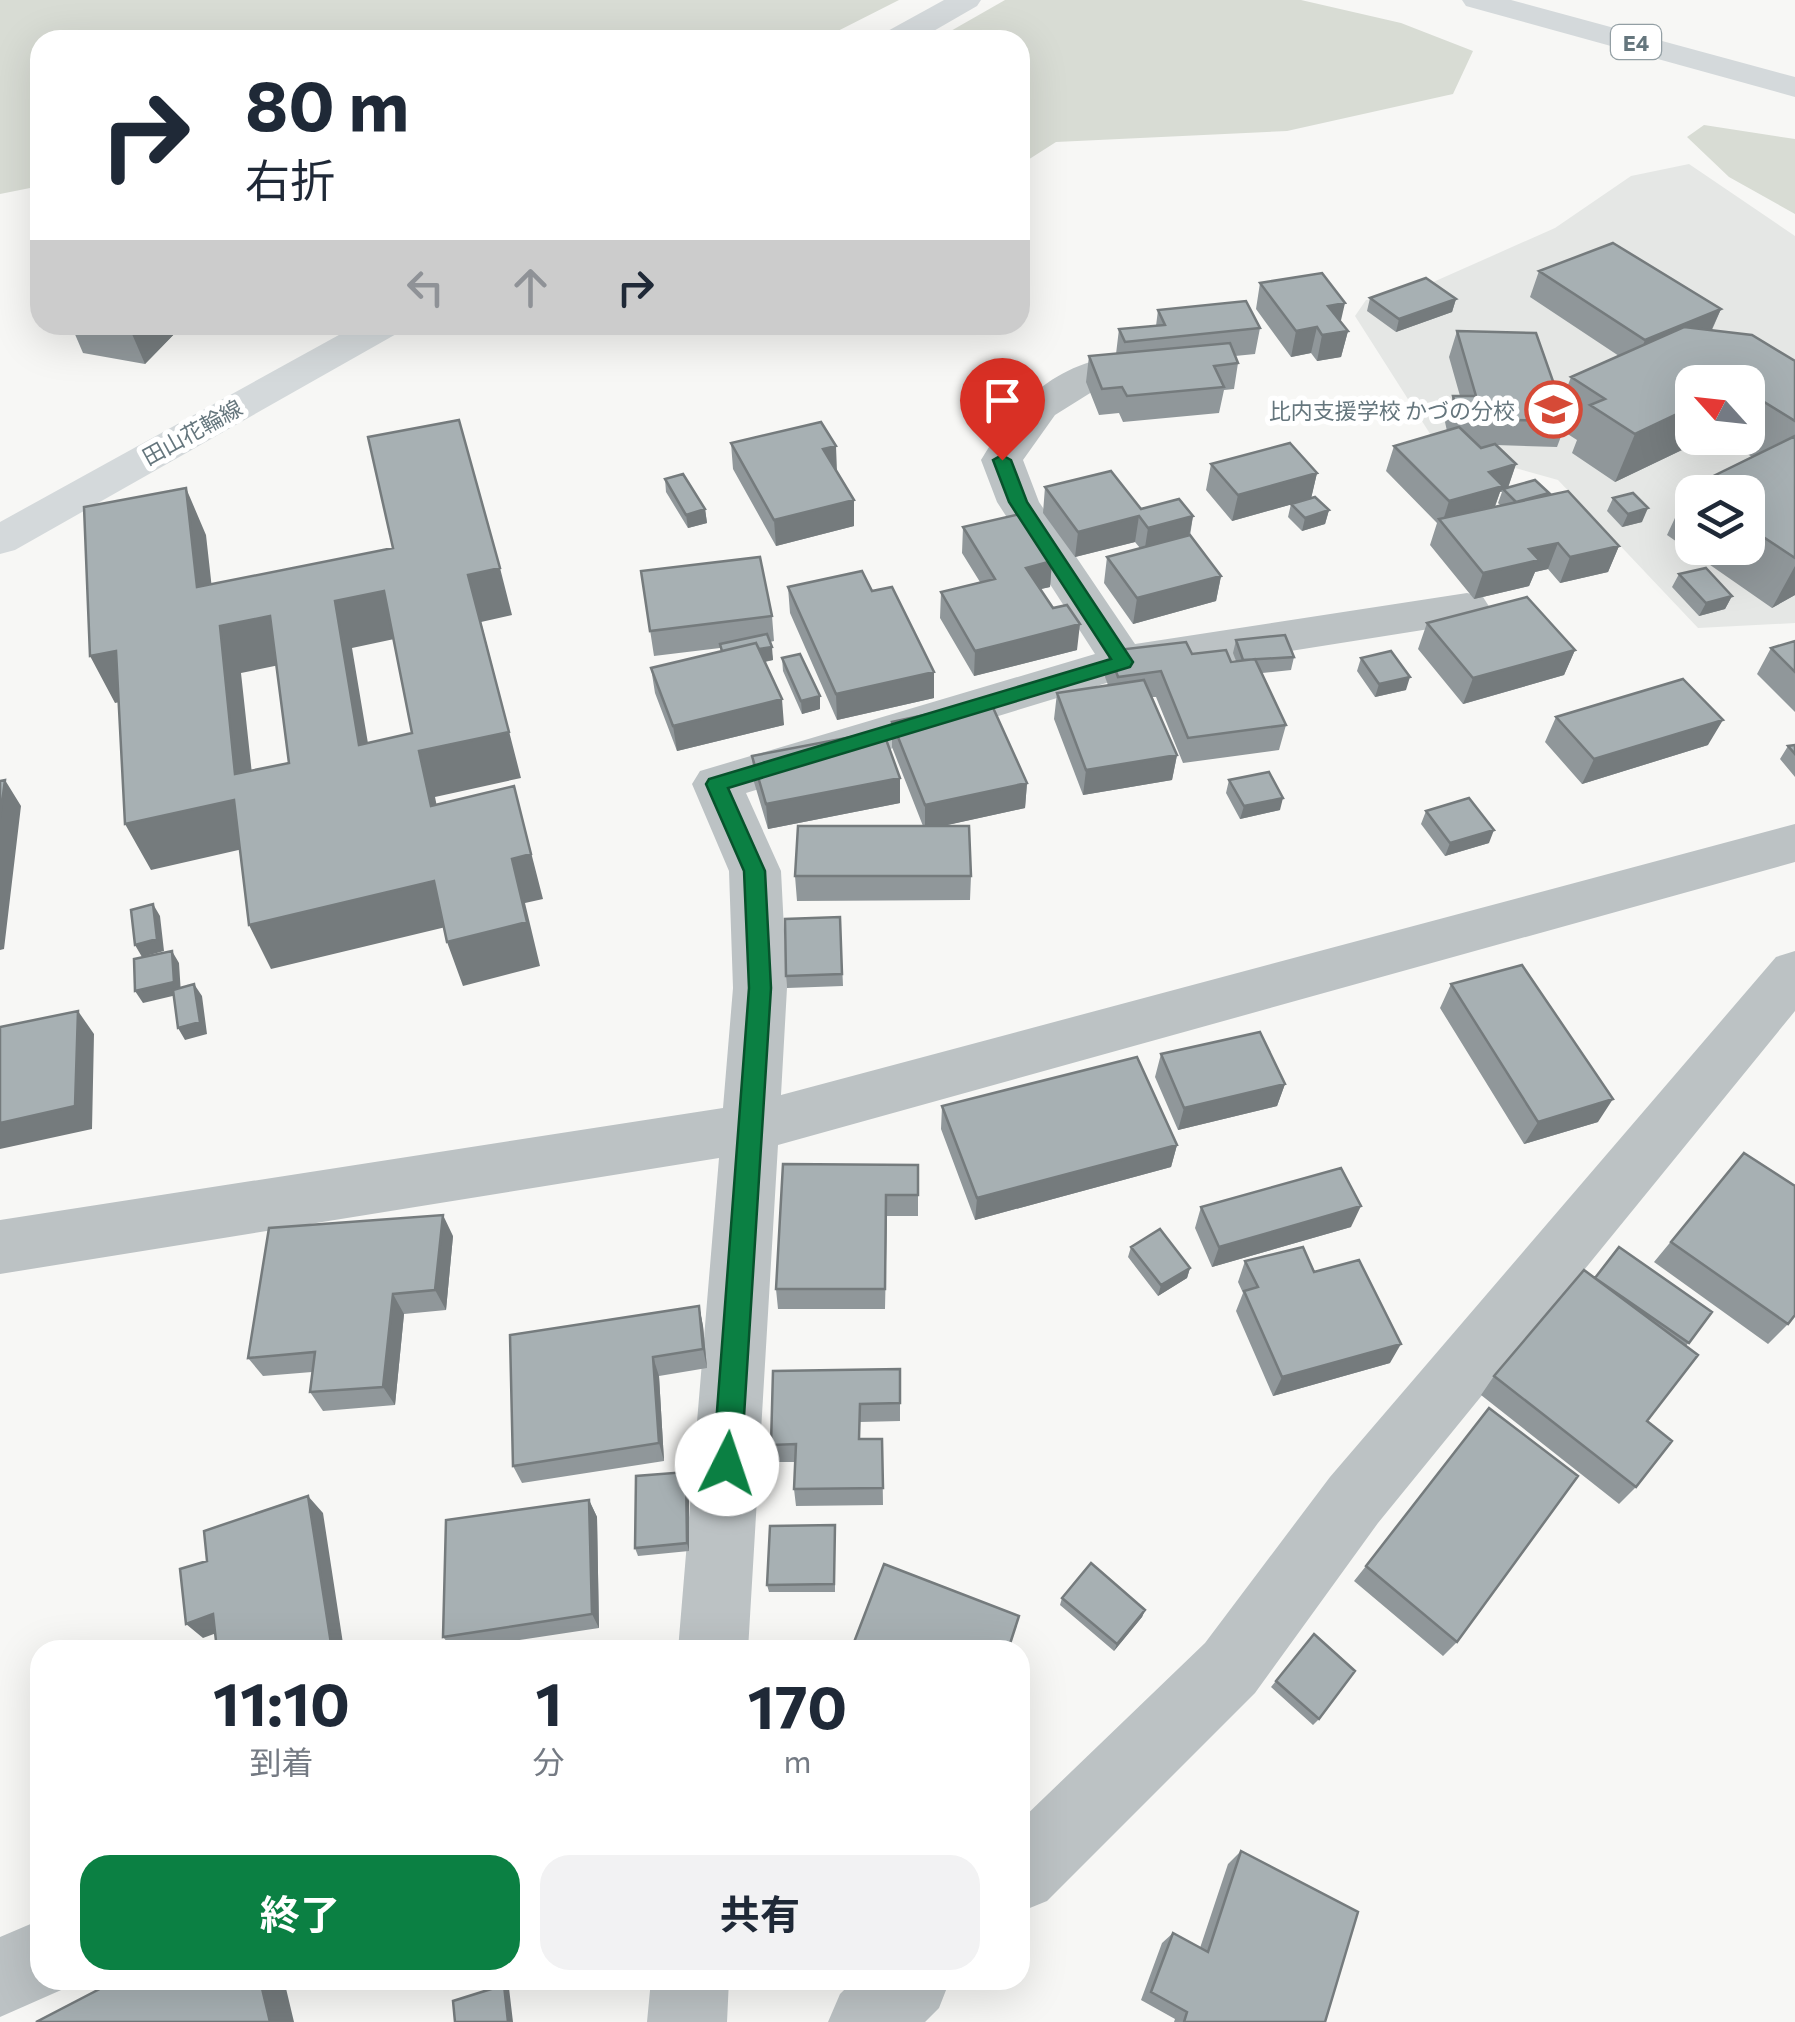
<!DOCTYPE html>
<html lang="ja">
<meta charset="utf-8">
<style>
:root{--surface:#fff;--page:#f2f2f3;--text:#1f2937;--muted:#747a83;--accent:#0b8043}
body{margin:0;font-family:Commissioner,"Noto Sans JP",sans-serif;background:var(--page);color:var(--text);height:100vh;display:flex;flex-direction:column;font-size:38px;white-space:nowrap}
*{box-sizing:border-box;margin:0}
p{font-size:32px;color:var(--muted)}
.icon{flex:none;width:55px;height:55px;fill:none;stroke:currentColor;stroke-width:2;stroke-linecap:round;stroke-linejoin:round}
.map{position:relative;flex:1;overflow:hidden}
.drawer{position:absolute;left:30px;top:1640px;width:1000px;height:350px;display:flex;flex-direction:column;background:var(--surface);border-radius:30px;box-shadow:0 10px 40px #0002}
.drawer>*{flex:none}
.top-card{position:absolute;left:30px;top:30px;width:1000px;height:305px;border-radius:30px;box-shadow:0 10px 40px #0002;background:#fff;color:var(--text);overflow:hidden}
.needle{width:65px;rotate:297deg}
.buttons{position:absolute;left:1675px;top:365px;display:grid;gap:20px}
.buttons a{display:grid;place-items:center;width:90px;height:90px;border-radius:20px;background:var(--surface);box-shadow:0 10px 40px #0002;font-size:50px}
.pin{position:absolute;display:grid;place-items:center;width:85px;height:85px;color:#fff;margin:-102px -42px;border-radius:50% 50% 50% 0;rotate:-45deg;box-shadow:0 0 10px #0007}
.pin .icon{rotate:45deg}
.me{position:absolute;width:110px;margin:-55px;rotate:4deg;stroke-linejoin:round;filter:drop-shadow(0 0 8px #0008)}
.turn{display:flex;align-items:center;gap:35px;height:210px;padding:0 50px;font-size:45px}
.turn .icon{width:130px;height:130px;stroke-width:2.5}
.turn b{display:block;font-size:70px;line-height:85px}
.lanes{display:flex;align-items:center;height:95px;padding:0 50px;background:#0003;justify-content:center;gap:50px;direction:ltr}
.lanes .off{opacity:.35}
.eta{display:flex;justify-content:space-evenly;align-items:center;height:170px;text-align:center}
.eta b{font-size:60px;font-weight:700;line-height:70px}
.cta{display:flex;gap:20px;margin-top:auto;padding:20px 50px}
.cta a{flex:1;height:115px;border-radius:30px;background:var(--accent);color:#fff;font-size:40px;font-weight:700;line-height:115px;text-align:center}
.cta a+a{background:var(--page);color:var(--text)}
.map>svg:first-child{display:block}
.built{fill:#e5e7e5;fill-rule:evenodd}
.green{fill:#d8dcd4}
.lines{fill:none;stroke-linecap:round;stroke-linejoin:round}
.minor{fill:#bcc2c4;fill-rule:evenodd}
.major{fill:#d4d9db;fill-rule:evenodd}
.highway{fill:#d4d9db;fill-rule:evenodd}
.wall{fill:#90979a;fill-rule:evenodd}
.shaded-wall{fill:#757b7d}
.building{fill:#a7b0b3;stroke:#757b7d;stroke-width:2.5;fill-rule:evenodd}
.route{fill:#0b8043;stroke:#07532c;stroke-width:2.5}
.labels{text-anchor:middle;dominant-baseline:central;stroke-width:10;stroke-linejoin:round;paint-order:stroke}
.shield{fill:#fff;stroke:#939fa4;stroke-width:2.5}
.shield-label{font-size:22px;font-weight:bold;fill:#65767d}
.far-poi-label{font-size:22px;fill:#65767d;stroke:#fff;text-anchor:end}
.far-street-label{font-size:22px;fill:#65767d;stroke:#fff}
</style>
<div class="map">
<svg width="1795" height="2022" viewBox="0 0 1795 2022">
<rect width="100%" height="100%" fill="#f7f7f5"/>
<!-- built -->
<path class="built" d="M1689 164 1795 236V623L1698 628 1558 480 1465 454 1434 440 1355 316 1366 300 1413 291 1555 228 1631 176ZM1692 382H1748V438H1692ZM1692 492H1748V548H1692Z"/>
<!-- green -->
<path class="green" d="M0 0H899L820 40H40V186L0 194Z
M1005 0H1301L1401 23 1473 51 1453 94 1287 131 1056 142 1020 165V40H935Z
M1704 125 1795 139V214L1729 177 1687 137Z"/>
<g class="lines">
<!-- minor -->
<path class="minor" d="M1097 360 1111 364 1117 372 1111 380 1055 415 1023 460 1039 502 1135 644 1467 593 1483 597 1490 608 1483 619 1467 623 1126 677 746 793 781 871 787 988 781 1095 1795 824V862L778 1145 748 1650H678L719 1158 0 1274V1220L723 1108 733 988 729 871 692 784 700 771 1095 654 997 502 981 460C1008 414 1043 374 1097 360Z
M1795 951V1011L1378 1523 1255 1693 1047 1901 1020 1912V1821L1205 1643 1330 1477 1776 957Z
M40 1920V1980H71L68 1987 0 2017V1937Z
M651 1980H729L727 2022H647Z
M854 1980H950L939 2008 925 2022H828L840 1994Z"/>
<!-- major -->
<path class="major" d="M944 0H981L977 6 918 40H879L884 33Z
M357 325H404L398 333 15 550 0 554V522Z"/>
<!-- highway -->
<path class="highway" d="M1462 0H1511L1795 77V97L1466 6Z"/>
</g>
<!-- wall -->
<path class="wall" d="M1539 271 1721 309 1712 330 1795 361V595L1772 608 1667 535 1689 488 1752 457 1722 438H1748V382H1692V438H1707L1615 482 1572 453 1577 440 1563 431 1557 447 1496 445 1516 464 1508 488 1548 495 1619 546 1608 572 1560 583 1548 569 1535 572 1529 586 1474 599 1430 545 1437 523 1386 471 1394 446 1447 431 1445 422 1453 396H1460L1449 357 1457 331 1561 404 1571 377 1619 356 1530 297ZM1500 492H1502L1498 503 1501 506 1495 507ZM1692 492H1748V548H1692Z
M1260 283 1341 322 1348 331 1341 357 1317 361 1311 353 1291 357 1256 309Z
M1370 298 1456 299 1452 312 1396 332 1367 311Z
M1158 310 1260 328 1255 354 1235 356 1238 363 1234 389 1224 390 1219 413 1123 422 1119 413 1099 415 1086 382 1089 356 1116 354 1119 329 1156 326Z
M71 325H183L145 364 83 353Z
M731 443 836 446V472L854 526 776 546 733 469Z
M1211 464 1317 473 1311 498 1329 510 1325 524 1302 531 1288 517 1291 504 1296 503 1232 521 1206 490Z
M665 479 705 509 707 523 688 528 666 492Z
M1045 487 1141 509 1193 516 1190 536 1221 576 1216 601 1133 624 1104 583 1107 557 1140 548 1135 542 1075 557 1043 513Z
M1613 498 1642 522 1622 527 1607 511Z
M963 527 1052 561 1050 587 1040 589 1077 650 974 676 940 618 941 592 980 582 962 553Z
M641 571 772 616 774 641 770 642 773 660 765 662 784 725 677 751 655 693 651 668 721 651 720 648 654 656Z
M1679 574 1732 596 1725 609 1699 616 1672 587Z
M788 587 872 591 934 698 837 720 790 613Z
M1427 623 1575 650 1564 675 1463 704 1418 649Z
M1236 640 1294 657 1291 670 1262 673 1286 725 1279 750 1183 763 1156 697H1152L1177 755 1172 780 1083 795 1054 719 1057 693 1108 685 1105 677 1109 651 1192 654 1231 662 1236 661 1233 653Z
M1795 641V712L1757 674 1771 648Z
M782 658 820 709 802 714 783 671Z
M1361 658 1406 690 1375 697 1357 671Z
M1556 717 1708 745 1582 784 1545 742Z
M892 722 1027 783 1025 808 942 826 971 876 970 900 797 901 795 876 923 826 892 747Z
M1795 745V777L1780 759 1788 746Z
M752 756 900 778V803L768 829 754 782Z
M1229 780 1280 810 1240 819 1226 793Z
M1426 811 1489 843 1445 856 1421 824Z
M840 917 843 986 787 988 786 976Z
M1451 984 1598 1122 1524 1144 1440 1008Z
M1161 1054 1285 1084 1277 1106 1178 1130 1155 1077Z
M942 1106 1177 1145 1171 1167 975 1220 941 1129Z
M1744 1153 1794 1185 1795 1184V1315L1788 1324 1768 1344 1654 1262Z
M918 1165V1216H887L885 1309H778L776 1289Z
M1201 1207 1351 1227 1212 1267 1195 1228Z
M453 1236 446 1310 404 1314 395 1405 323 1411 310 1392 312 1372 263 1376 248 1358Z
M1131 1247 1190 1268 1187 1278 1158 1296 1128 1257Z
M1245 1261 1314 1272 1390 1363 1273 1396 1236 1311 1243 1293 1238 1282Z
M1594 1278 1712 1312 1686 1346 1647 1421 1636 1487 1619 1504 1481 1395 1494 1376Z
M699 1306 703 1326 707 1368 659 1376 664 1461 522 1483 513 1466Z
M900 1369V1421L860 1422V1439H882L883 1505 796 1506 794 1489 795 1462H774L771 1445Z
M686 1472 689 1481V1551L638 1556 635 1548Z
M589 1500 597 1517 599 1628 454 1650 443 1637Z
M835 1525V1592H769L767 1585Z
M1366 1566 1457 1642 1443 1656 1354 1581Z
M1062 1598 1145 1610 1142 1617 1114 1651 1060 1605Z
M1314 1634 1319 1719 1313 1725 1271 1687Z
M1241 1851 1325 2022H1174L1175 2019 1141 2000 1162 1943 1173 1933 1200 1948 1228 1864Z"/>
<!-- shaded-wall -->
<path class="shaded-wall" d="M1456 299 1452 312 1396 332 1399 319Z
M1345 303 1339 329 1328 306Z
M1721 309 1709 335 1635 366 1645 340Z
M131 325H183L145 364 129 327Z
M1317 327 1311 353 1291 357 1296 331Z
M1348 331 1341 357 1317 361 1322 335Z
M1692 407V438H1707L1615 482 1635 434Z
M836 446 837 472 824 475 823 449Z
M1516 464 1507 490 1503 489 1500 492 1493 511 1442 524 1449 501 1489 472Z
M1317 473 1311 499 1232 521 1238 495Z
M186 488 206 535 217 634 197 587Z
M854 500V526L776 546 774 520Z
M1648 508 1642 522 1622 527 1628 514Z
M705 509 707 523 688 528 686 515Z
M1329 510 1325 524 1302 531 1305 518Z
M1139 516 1135 542 1075 557 1078 532Z
M1193 516 1188 542 1144 554 1148 528Z
M1558 543 1548 569 1535 572 1529 586 1474 599 1483 573 1529 549Z
M1619 546 1608 572 1560 583 1570 557Z
M1052 561 1050 587 1024 593 1026 568Z
M1795 566V595L1772 608Z
M500 568 512 615 481 622 521 778 435 797 446 851 431 806 419 751 468 575Z
M1221 576 1216 601 1133 624 1137 598Z
M384 591 399 638 352 648 376 791 359 745 335 601Z
M1732 596 1725 609 1699 616 1706 603Z
M270 616 289 663 241 673 257 820 235 774 220 626Z
M1080 624 1077 650 974 676 975 651Z
M772 647 773 660 726 669 724 656Z
M1575 650 1564 675 1463 704 1473 678Z
M116 651 140 698 115 703 90 656Z
M934 672V698L837 720 836 694Z
M1410 677 1406 690 1375 697 1379 684Z
M820 696V709L802 714 801 701Z
M782 699 784 725 677 751 673 726Z
M1723 720 1708 745 1582 784 1594 759Z
M1177 755 1172 780 1083 795 1086 770Z
M900 778V803L768 829 766 804Z
M5 780 21 806 4 949 0 950V818Z
M1027 783 1025 808 925 830V805Z
M514 786 543 899 525 903 540 966 463 986 447 942 512 859Z
M1283 798 1280 810 1240 819 1244 806Z
M234 800 256 846 151 870 125 824Z
M1494 830 1489 843 1445 856 1450 843Z
M434 881 450 926 271 969 249 925Z
M153 904 160 916 164 951 142 957 135 945Z
M172 951 179 963 181 994 143 1003 135 991Z
M194 984 202 996 207 1034 185 1040 178 1028Z
M78 1011 94 1034 92 1129 0 1149V1123Z
M1285 1084 1277 1106 1178 1130 1184 1108Z
M1613 1099 1598 1122 1524 1144 1538 1122Z
M1177 1145 1171 1167 975 1220 977 1198Z
M1361 1206 1351 1227 1212 1267 1219 1247Z
M443 1215 453 1236 446 1310 435 1290Z
M1190 1268 1187 1278 1158 1296 1161 1285Z
M393 1294 404 1314 395 1405 383 1387Z
M699 1306 703 1326 707 1368 703 1349Z
M1401 1344 1390 1363 1273 1396 1282 1377Z
M653 1357 659 1376 664 1461 659 1443Z
M686 1472 689 1481V1551L687 1543Z
M308 1496 323 1513 344 1650H332Z
M589 1500 597 1517 599 1628 592 1614Z
M1145 1610 1142 1617 1114 1651 1117 1644Z
M213 1614 230 1628 203 1638 186 1624Z
M260 1980H284L294 2022H270Z
M424 1980H472L443 1988Z
M504 1985 509 1988 513 2022H508Z"/>
<!-- building -->
<path class="building" d="M1613 243 1721 309 1645 340 1539 271Z
M1322 273 1345 303 1328 306 1348 331 1322 335 1317 327 1296 331 1260 283Z
M1426 278 1456 299 1399 319 1370 298Z
M1246 301 1260 328 1125 342 1119 329 1165 325 1158 310Z
M1684 327 1752 335 1795 361V421L1748 392V382H1692V407L1635 434 1590 405 1605 399 1571 377Z
M1457 331 1536 333 1567 421 1459 419 1453 396H1476Z
M1230 343 1238 363 1214 366 1224 387 1127 396 1122 387 1102 389 1089 356Z
M459 420 500 568 468 575 509 732 419 751 431 806 514 786 531 854 512 859 527 922 447 942 434 881 249 925 234 800 125 824 116 651 90 656 84 507 186 488 197 587 393 548 368 437ZM384 591 412 733 359 745 335 601ZM270 616 289 763 235 774 220 626Z
M821 422 836 446 823 449 854 500 774 520 731 443Z
M1459 427 1481 448 1495 444 1516 464 1489 472 1503 486 1449 501 1394 446Z
M1795 436V558L1748 527V492H1696L1689 488Z
M1290 443 1317 473 1238 495 1211 464Z
M1111 471 1141 509 1179 499 1193 516 1148 528 1139 516 1078 532 1045 487Z
M683 474 705 509 686 515 665 479Z
M1535 480 1549 493 1516 502 1503 489Z
M1568 491 1619 546 1570 557 1558 543 1529 549 1539 560 1483 573 1439 519Z
M1633 493 1648 508 1628 514 1613 498Z
M1315 497 1329 510 1305 518 1291 504Z
M1020 514 1052 561 1026 568 1053 608 1067 605 1080 624 975 651 941 592 995 579 963 527Z
M1190 535 1221 576 1137 598 1107 557Z
M760 557 772 616 650 631 641 571Z
M1706 568 1732 596 1706 603 1679 574Z
M862 571 872 591 892 587 934 672 836 694 788 587Z
M1527 597 1575 650 1473 678 1427 623Z
M767 634 772 647 759 649 756 643 722 651 720 644Z
M1285 635 1294 657 1243 660 1236 640Z
M1795 641V672L1771 648Z
M1186 642 1192 654 1226 650 1231 662 1255 659 1286 725 1188 738 1161 671 1118 677 1109 651Z
M756 643 782 699 673 726 651 668Z
M1391 651 1410 677 1379 684 1361 658Z
M800 654 820 696 801 701 782 658Z
M1683 679 1723 720 1594 759 1556 717Z
M1144 680 1177 755 1086 770 1057 693Z
M990 701 1027 783 925 805 892 722Z
M883 731 900 778 766 804 752 756Z
M1795 745V754L1788 746Z
M1269 772 1283 798 1244 806 1229 780Z
M5 780 0 818V781Z
M1469 798 1494 830 1450 843 1426 811Z
M798 826H969L971 876H795Z
M153 904 157 939 135 945 131 910Z
M840 917 842 974 786 976 785 919Z
M172 951 174 982 135 991 134 959Z
M1522 965 1613 1099 1538 1122 1451 984Z
M194 984 200 1022 178 1028 173 990Z
M78 1011 75 1106 0 1123V1027Z
M1260 1032 1285 1084 1184 1108 1161 1054Z
M1137 1057 1177 1145 977 1198 942 1106Z
M1744 1153 1795 1186V1315L1788 1324 1671 1242Z
M783 1164 918 1165V1195H886L885 1289H776Z
M1341 1168 1361 1206 1219 1247 1201 1207Z
M443 1215 435 1290 393 1294 383 1387 310 1392 315 1352 248 1358 269 1228Z
M1160 1229 1190 1268 1161 1285 1131 1247Z
M1303 1247 1314 1272 1359 1260 1401 1344 1282 1377 1244 1291 1258 1287 1245 1261Z
M1619 1247 1712 1312 1689 1343 1595 1278Z
M1584 1270 1698 1355 1647 1421 1672 1441 1636 1487 1494 1376Z
M699 1306 703 1349 653 1357 659 1443 513 1466 510 1335Z
M900 1369V1403L860 1404 859 1439H882L883 1488 794 1489 796 1444 771 1445 773 1371Z
M1489 1408 1578 1476 1457 1642 1366 1566Z
M686 1472 687 1543 635 1548 636 1476Z
M308 1496 332 1650H217L213 1614 186 1624 180 1569 207 1561 204 1531Z
M589 1500 592 1614 443 1637 446 1520Z
M835 1525 834 1584 767 1585 770 1526Z
M1091 1563 1145 1610 1117 1644 1062 1598Z
M884 1564 1019 1616 1008 1650H851Z
M1314 1634 1355 1671 1319 1719 1276 1681Z
M785 1645V1650H750V1647Z
M1241 1851 1358 1912 1325 2022H1184L1187 2012 1151 1992 1173 1933 1208 1952Z
M117 1980H260L270 2022H36Z
M504 1985 508 2022H455L453 2001Z"/>
<!-- route -->
<path class="route" d="M1002 455 1011 460 1027 502 1133 662 1130 667 728 788 765 871 771 988 741 1464 737 1473 727 1477 717 1473 713 1464 749 988 744 871 706 784 709 779 1111 659 1009 502 993 460Z"/>
<!-- icons -->
<defs>
<symbol id="school-ring" viewBox="-11 -11 22 22"><circle r="9.5" fill="#fff" stroke="#d64a37" stroke-width="1.5"/><path d="M0-5L7-2L0 1L-7-2ZM-4 1L0 2.5L4 1V4Q0 6-4 4Z" fill="#d64a37"/></symbol>
</defs>
<g fill-rule="evenodd">
<use href="#school-ring" x="1522" y="378" width="63" height="63"/>
</g>
<g class="labels">
<!-- shield labels -->
<rect class="shield" x="1611" y="25" width="50" height="34" rx="8"/>
<g class="shield-label">
<text x="1636" y="42">E4</text>
</g>
<!-- far-poi labels -->
<g class="far-poi-label">
<text x="1515" y="410">比内支援学校 かづの分校</text>
</g>
<!-- far-street labels -->
<g class="far-street-label">
<text transform="translate(192 432) rotate(-29)">田山花輪線</text>
</g>
</g>
</svg>
<div class="buttons">
<a><svg class="needle" viewBox="-14 -14 28 28"><path d="M0-13l5 13h-10z" fill="#e53935"/><path d="M0 13l5-13h-10z" fill="#747a83"/></svg></a>
<a><svg class="icon" aria-label="layers" viewBox="0 0 24 24"><path d="M12 4l9 5-9 5-9-5zM3 14l9 5 9-5"/></svg></a>
</div>
<div class="pin" style="left:1002px;top:460px;background:#d93025"><svg class="icon" aria-label="arrive" viewBox="0 0 24 24"><path d="M6 21V4h12l-3 4 3 4H6"/></svg></div>
<svg class="me" style="left:727px;top:1464px" viewBox="-20 -20 40 40"><circle r="19" fill="#fff"/><path d="M0-13L10 11 0 6-10 11z" fill="#0b8043"/></svg>
<div class="top-card">
<div class="turn"><svg class="icon" aria-label="right" viewBox="0 0 24 24"><path d="M7 20v-9h11M14 6l5 5-5 5"/></svg><div><b>80 m</b>右折</div></div>
<div class="lanes"><svg class="icon off" aria-label="left" viewBox="0 0 24 24"><path d="M17 20v-9H6M10 6l-5 5 5 5"/></svg><svg class="icon off" aria-label="ahead" viewBox="0 0 24 24"><path d="M12 20V5M6 11l6-6 6 6"/></svg><svg class="icon" aria-label="right" viewBox="0 0 24 24"><path d="M7 20v-9h11M14 6l5 5-5 5"/></svg></div>
</div>
<section class="drawer">
<div class="eta">
<div><b>11:10</b><p>到着</p></div>
<div><b>1</b><p>分</p></div>
<div><b>170</b><p>m</p></div>
</div>
<div class="cta"><a>終了</a><a>共有</a></div>
</section>
</div>
